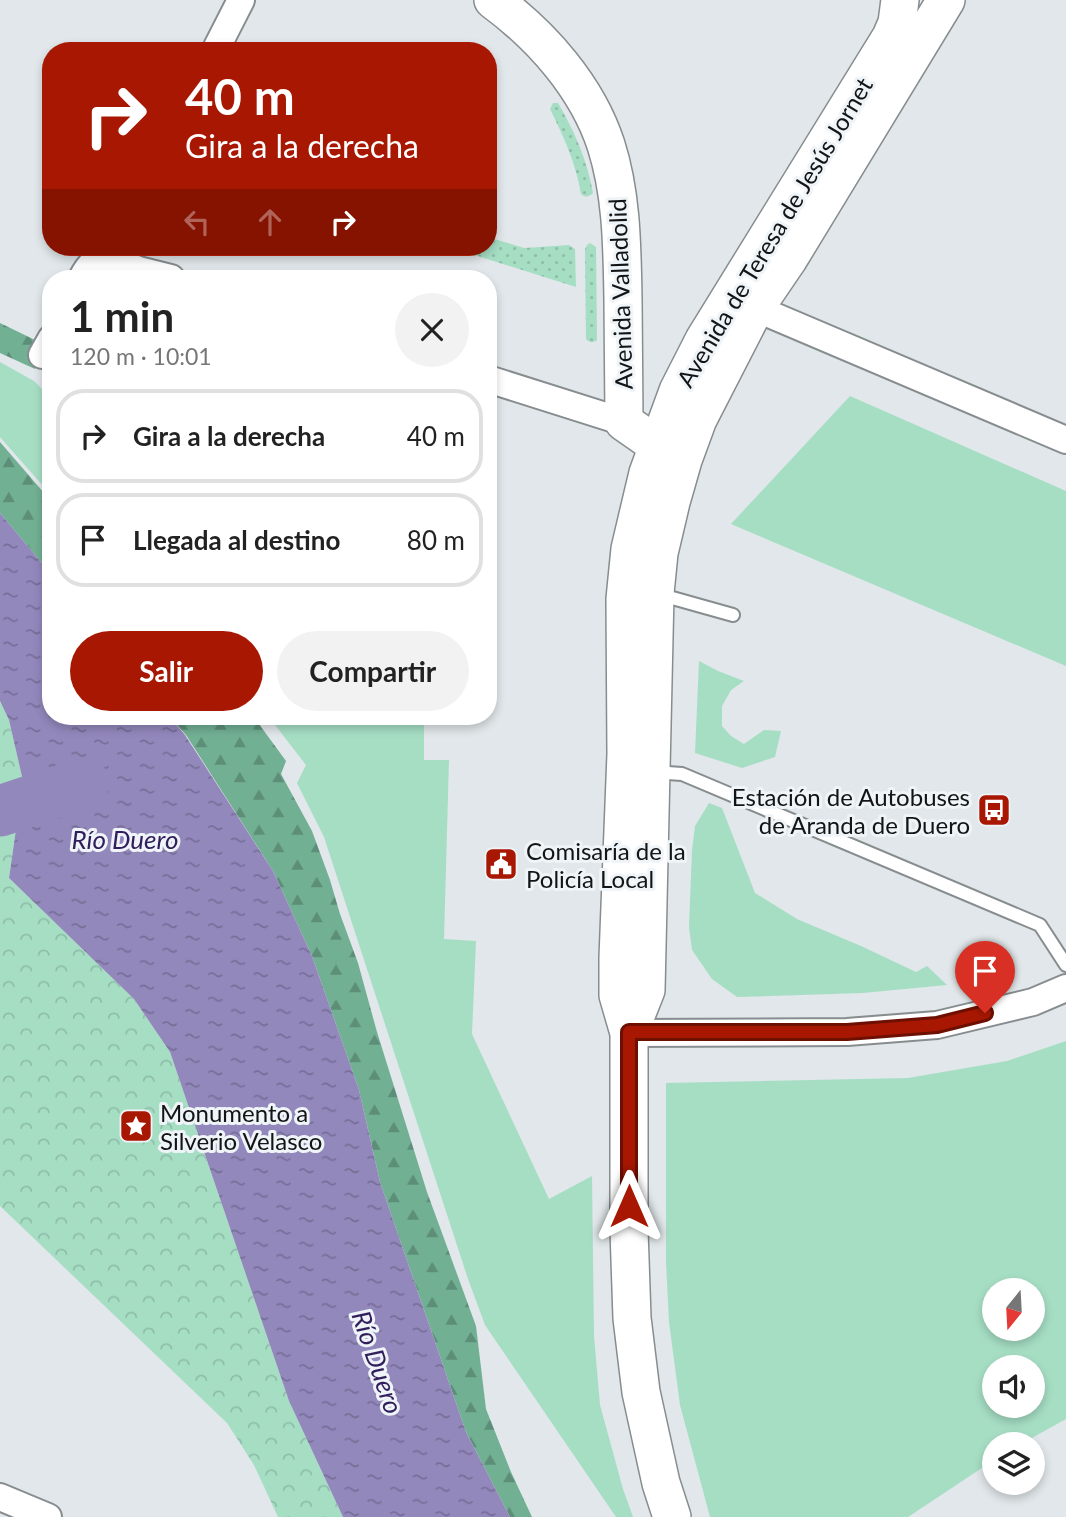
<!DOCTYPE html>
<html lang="es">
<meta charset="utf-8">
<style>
:root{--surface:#fff;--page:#f2f2f2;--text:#222;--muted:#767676;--line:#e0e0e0;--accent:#a81701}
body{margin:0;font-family:Lato,sans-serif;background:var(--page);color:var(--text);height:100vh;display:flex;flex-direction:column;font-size:26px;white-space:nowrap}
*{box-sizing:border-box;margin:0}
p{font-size:23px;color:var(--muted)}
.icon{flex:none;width:38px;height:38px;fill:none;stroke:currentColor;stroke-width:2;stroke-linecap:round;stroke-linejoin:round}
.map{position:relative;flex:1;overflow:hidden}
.sheet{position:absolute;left:42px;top:270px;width:455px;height:455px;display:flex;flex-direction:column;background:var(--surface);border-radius:28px;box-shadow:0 4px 10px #0003}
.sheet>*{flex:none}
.banner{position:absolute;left:42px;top:42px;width:455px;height:214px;border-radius:28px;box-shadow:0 4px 10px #0003;background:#a81701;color:#fff;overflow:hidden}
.needle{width:46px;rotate:198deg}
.buttons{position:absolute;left:982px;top:1278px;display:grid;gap:14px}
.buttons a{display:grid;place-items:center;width:63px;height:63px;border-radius:50%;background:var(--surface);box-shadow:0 4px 10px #0003;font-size:35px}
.pin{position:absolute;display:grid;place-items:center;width:60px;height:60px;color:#fff;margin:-72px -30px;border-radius:50% 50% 50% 0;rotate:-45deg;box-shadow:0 0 7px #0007}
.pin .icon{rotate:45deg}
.me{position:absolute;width:77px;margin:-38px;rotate:0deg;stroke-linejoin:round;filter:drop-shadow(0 0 5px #0008)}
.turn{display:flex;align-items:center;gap:24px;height:147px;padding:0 28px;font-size:32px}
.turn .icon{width:91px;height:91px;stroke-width:2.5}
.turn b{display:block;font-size:49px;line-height:60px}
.lanes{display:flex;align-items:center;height:66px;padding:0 28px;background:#0003;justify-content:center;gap:35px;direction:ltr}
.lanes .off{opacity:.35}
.round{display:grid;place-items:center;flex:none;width:74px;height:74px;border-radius:37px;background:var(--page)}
.summary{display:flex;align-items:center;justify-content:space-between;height:119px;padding:0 28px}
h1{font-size:42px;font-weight:700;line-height:52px}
.cta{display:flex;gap:14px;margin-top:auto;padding:14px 28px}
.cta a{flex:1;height:80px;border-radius:42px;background:var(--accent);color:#fff;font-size:28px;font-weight:700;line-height:80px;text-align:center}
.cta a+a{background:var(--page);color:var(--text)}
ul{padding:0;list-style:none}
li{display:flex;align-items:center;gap:21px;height:94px;margin:0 14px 10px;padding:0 14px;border:4px solid var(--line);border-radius:28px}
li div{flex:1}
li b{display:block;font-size:26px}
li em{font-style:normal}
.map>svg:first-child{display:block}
.grass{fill:#a6dec4;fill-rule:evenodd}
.forest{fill:url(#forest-firs)}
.park{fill:url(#park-crowns)}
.garden{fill:url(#garden-dots)}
.water{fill:url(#water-ripples)}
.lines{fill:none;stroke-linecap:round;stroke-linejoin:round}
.river{stroke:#9388bc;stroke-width:51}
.lane-casing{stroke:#878d8f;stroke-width:16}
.street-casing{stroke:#878d8f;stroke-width:30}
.secondary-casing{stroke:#878d8f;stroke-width:40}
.lane{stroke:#fff;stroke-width:12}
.street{stroke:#fff;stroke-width:26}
.secondary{stroke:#fff;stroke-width:37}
.route-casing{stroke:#6d0f01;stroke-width:18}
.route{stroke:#a81701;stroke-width:12}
.labels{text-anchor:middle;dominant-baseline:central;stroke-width:6;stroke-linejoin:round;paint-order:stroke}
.street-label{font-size:24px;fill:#131415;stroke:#eef4f7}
.poi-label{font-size:24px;fill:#131415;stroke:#eef4f7;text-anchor:start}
.water-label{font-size:26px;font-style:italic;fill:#321e5c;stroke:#eef4f7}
</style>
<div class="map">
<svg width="1066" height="1517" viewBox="0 0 1066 1517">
<defs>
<pattern id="forest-firs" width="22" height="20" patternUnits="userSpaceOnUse" patternTransform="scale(1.75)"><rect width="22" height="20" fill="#72b094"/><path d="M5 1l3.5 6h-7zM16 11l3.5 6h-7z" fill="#5c8e78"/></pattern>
<pattern id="park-crowns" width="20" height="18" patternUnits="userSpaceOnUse" patternTransform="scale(1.75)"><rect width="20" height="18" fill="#a6dec4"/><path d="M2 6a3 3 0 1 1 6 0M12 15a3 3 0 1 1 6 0" fill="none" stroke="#8ebea8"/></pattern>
<pattern id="garden-dots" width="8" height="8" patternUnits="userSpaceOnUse" patternTransform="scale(1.75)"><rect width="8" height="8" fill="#a6dec4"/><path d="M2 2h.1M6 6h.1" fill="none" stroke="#8ebea8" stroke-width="1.8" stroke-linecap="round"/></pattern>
<pattern id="water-ripples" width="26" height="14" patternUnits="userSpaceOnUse" patternTransform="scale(1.75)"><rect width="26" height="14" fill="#9388bc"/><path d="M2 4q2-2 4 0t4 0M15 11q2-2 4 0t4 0" fill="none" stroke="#776e98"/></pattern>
</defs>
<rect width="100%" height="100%" fill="#e1e7ea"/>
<!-- grass -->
<path class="grass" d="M0 362 34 381 51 398V495L0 437Z
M850 396 1066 491V666L731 524Z
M699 661 718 671 744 681 731 690 722 706V726L731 736 744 744 764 730 781 731 775 757 742 768 695 753Z
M268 716H424V760H449L444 939 476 941 472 1034 549 1199 592 1176 594 1336 600 1405 623 1489 633 1517H616L485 1325 468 1279 324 837 297 783 306 765Z
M709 803 722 808 755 893 797 919 861 946 916 972 927 966 947 985 863 993 737 997 712 979 692 950 689 927 692 850 695 826Z
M1066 1041V1419L1021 1444H994V1460L908 1517H710L680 1405 669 1322 666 1262V1083L908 1078 1007 1061ZM994 1290H1032V1328H994ZM994 1367H1032V1405H994Z"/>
<!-- forest -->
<path class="forest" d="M0 323 35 340V369L0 353Z
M0 442 51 501V574L0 513Z
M169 716H253L286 761 281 774 312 831 330 880 340 914 358 963 377 1032 427 1192 476 1326 486 1409 511 1472 532 1517H510L466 1432 380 1182 359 1090 312 956 273 871 186 735Z"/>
<!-- park -->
<path class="park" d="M0 701 9 720 23 781 9 878 134 999 170 1052 289 1401 343 1517H278L254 1465 227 1423 0 1206Z"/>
<!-- garden -->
<path class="garden" d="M553 103H558C575 132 587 160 593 193 589 197 586 198 581 194 576 164 564 137 550 109Z
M488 237 524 248 569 245 575 249 576 287 449 247H488Z
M590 243 596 247 597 340C594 343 589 343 586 339L585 249 587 245Z"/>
<!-- water -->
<path class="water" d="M0 513 51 574V716H169L185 735 273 871 312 956 359 1090 380 1182 466 1432 510 1517H343L289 1401 170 1052 134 999 9 878 23 781 9 720 0 701Z"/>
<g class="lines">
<!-- river -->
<path class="river" d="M0 811 84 783"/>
<defs>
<path id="lane" d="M658 594 733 615
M653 772 682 774 1040 925 1066 965"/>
<path id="street" d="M215 51 241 0
M111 259 139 270 171 278
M82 278C90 263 93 260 111 259L118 247
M755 308 1066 440
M42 355 51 339
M488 379 624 422
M629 1033 847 1032 937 1025 1033 1002 1066 988
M0 1497 48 1517"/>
<path id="secondary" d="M493 0C542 36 587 87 606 145 622 195 622 247 623 299 623 340 624 381 624 422L657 445
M629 1033 646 990 655 593 659 553 671 502 683 460 698 419 755 308 789 258 946 0
M672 1517 661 1483 641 1392 632 1318 629 1230V1033L618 995V958L626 754 625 599 630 549 648 473 678 391 704 340 891 37 897 23 900 0"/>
</defs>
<!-- lane casing -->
<use href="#lane" class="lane-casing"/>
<!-- street casing -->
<use href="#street" class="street-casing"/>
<!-- secondary casing -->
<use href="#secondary" class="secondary-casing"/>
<!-- lane -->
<use href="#lane" class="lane"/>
<!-- street -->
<use href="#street" class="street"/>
<!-- secondary -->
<use href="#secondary" class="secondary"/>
</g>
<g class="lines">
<defs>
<path id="route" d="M629 1206V1032H847L937 1025 985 1013"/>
</defs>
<!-- route casing -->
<use href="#route" class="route-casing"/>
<!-- route -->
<use href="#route" class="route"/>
</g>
<!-- icons -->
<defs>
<symbol id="bus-square" viewBox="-11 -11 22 22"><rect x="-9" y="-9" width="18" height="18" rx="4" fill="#a81701" stroke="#eef4f7"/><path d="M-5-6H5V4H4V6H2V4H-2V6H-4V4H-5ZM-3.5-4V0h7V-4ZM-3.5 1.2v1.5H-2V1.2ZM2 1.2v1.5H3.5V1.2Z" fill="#fff"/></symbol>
<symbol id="civic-square" viewBox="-11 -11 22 22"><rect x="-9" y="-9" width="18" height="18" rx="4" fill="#a81701" stroke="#eef4f7"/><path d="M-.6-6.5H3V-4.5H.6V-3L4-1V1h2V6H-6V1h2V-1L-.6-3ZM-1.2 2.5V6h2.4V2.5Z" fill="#fff"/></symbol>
<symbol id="sight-square" viewBox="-11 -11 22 22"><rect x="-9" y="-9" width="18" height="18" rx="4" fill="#a81701" stroke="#eef4f7"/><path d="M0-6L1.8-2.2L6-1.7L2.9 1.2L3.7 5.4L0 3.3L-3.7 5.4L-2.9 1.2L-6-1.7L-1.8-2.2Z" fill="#fff"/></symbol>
</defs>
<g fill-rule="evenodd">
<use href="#bus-square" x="975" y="791" width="38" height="38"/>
<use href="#civic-square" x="482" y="845" width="38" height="38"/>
<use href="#sight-square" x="117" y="1107" width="38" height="38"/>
</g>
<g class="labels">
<!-- street labels -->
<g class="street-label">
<text transform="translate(774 232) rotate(-59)">Avenida de Teresa de Jesús Jornet</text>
<text transform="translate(620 294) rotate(-92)">Avenida Valladolid</text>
</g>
<!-- poi labels -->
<g class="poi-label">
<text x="970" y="796" text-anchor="end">Estación de Autobuses<tspan x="970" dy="28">de Aranda de Duero</tspan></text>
<text x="526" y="850">Comisaría de la<tspan x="526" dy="28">Policía Local</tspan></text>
<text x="160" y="1112">Monumento a<tspan x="160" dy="28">Silverio Velasco</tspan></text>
</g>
<!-- water labels -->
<g class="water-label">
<text x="125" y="839">Río Duero</text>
<text transform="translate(378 1362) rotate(71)">Río Duero</text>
</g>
</g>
</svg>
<div class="buttons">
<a><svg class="needle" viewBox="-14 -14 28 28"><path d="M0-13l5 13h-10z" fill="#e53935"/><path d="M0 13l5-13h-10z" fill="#767676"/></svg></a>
<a><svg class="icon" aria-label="sound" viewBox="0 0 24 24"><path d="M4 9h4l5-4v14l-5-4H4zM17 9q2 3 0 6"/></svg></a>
<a><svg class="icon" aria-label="layers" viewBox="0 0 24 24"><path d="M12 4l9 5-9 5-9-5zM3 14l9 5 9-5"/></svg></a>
</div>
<div class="pin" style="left:985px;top:1013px;background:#d93025"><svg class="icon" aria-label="arrive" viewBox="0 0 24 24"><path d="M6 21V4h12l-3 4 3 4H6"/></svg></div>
<svg class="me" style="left:629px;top:1206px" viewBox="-20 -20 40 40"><path d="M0-17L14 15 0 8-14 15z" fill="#a81701" stroke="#fff" stroke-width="4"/></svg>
<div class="banner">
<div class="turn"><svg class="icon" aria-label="right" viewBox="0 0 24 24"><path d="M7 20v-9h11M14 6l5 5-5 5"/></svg><div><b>40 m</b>Gira a la derecha</div></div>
<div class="lanes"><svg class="icon off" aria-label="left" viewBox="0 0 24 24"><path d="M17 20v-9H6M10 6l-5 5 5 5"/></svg><svg class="icon off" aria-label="ahead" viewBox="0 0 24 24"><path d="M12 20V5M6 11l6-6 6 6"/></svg><svg class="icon" aria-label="right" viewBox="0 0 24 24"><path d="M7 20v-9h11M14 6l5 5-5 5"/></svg></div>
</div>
<section class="sheet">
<div class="summary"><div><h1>1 min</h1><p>120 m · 10:01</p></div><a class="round"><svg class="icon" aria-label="close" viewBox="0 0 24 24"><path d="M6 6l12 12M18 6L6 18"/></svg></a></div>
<ul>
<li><svg class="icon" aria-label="right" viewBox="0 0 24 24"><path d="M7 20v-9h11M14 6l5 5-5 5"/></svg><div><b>Gira a la derecha</b></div><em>40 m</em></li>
<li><svg class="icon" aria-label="arrive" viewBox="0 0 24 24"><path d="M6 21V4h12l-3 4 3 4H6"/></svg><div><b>Llegada al destino</b></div><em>80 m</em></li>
</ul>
<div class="cta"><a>Salir</a><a>Compartir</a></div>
</section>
</div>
